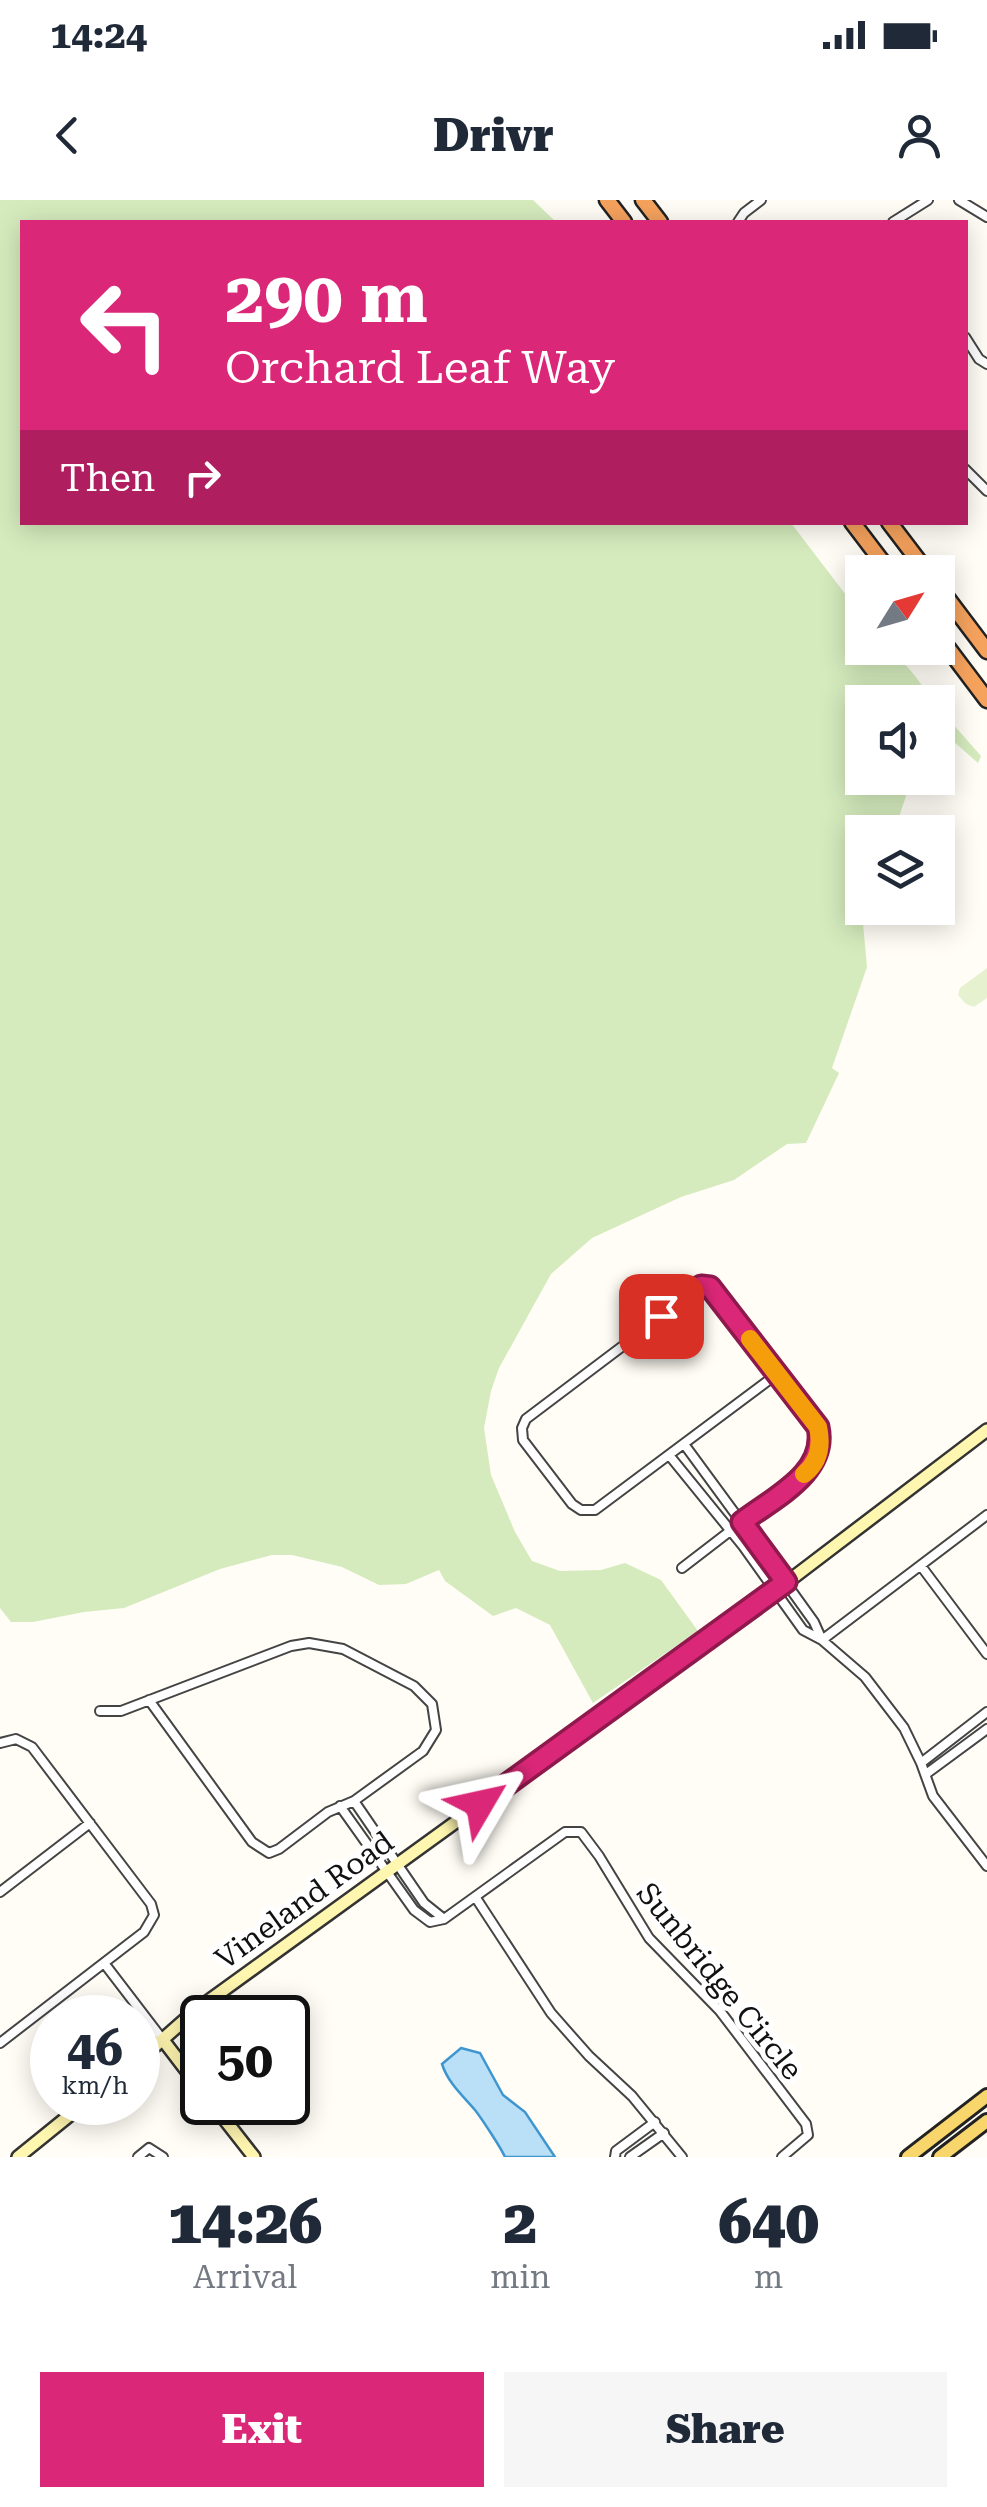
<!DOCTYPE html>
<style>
:root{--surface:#fff;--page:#f6f6f7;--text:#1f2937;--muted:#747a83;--accent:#db2777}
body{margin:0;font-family:"Roboto Serif",serif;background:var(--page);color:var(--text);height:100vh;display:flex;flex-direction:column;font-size:38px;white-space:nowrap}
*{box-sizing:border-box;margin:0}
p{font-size:32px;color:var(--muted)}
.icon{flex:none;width:55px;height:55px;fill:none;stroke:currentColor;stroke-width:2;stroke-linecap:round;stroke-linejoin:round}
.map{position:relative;height:1957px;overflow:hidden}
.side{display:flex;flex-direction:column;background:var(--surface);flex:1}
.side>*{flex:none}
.top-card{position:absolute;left:20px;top:20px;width:948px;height:305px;border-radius:0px;box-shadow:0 5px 25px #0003;background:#db2777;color:#fff;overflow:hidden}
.needle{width:65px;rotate:53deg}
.controls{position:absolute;left:845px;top:355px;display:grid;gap:20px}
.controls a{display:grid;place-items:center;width:110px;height:110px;border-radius:0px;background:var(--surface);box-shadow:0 5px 25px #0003;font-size:50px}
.speed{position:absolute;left:30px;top:1795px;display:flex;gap:20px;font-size:50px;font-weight:700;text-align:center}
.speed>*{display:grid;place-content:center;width:130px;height:130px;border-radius:50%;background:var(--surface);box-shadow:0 5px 25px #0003;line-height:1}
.speed small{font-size:25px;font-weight:400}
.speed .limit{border:5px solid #111;border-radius:15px;background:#fff;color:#111}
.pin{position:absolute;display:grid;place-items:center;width:85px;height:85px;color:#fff;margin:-42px;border-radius:20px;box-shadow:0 5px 15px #0006}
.me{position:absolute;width:110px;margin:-55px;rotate:54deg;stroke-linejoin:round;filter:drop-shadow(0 0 8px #0008)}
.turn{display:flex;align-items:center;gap:35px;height:210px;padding:0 40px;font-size:45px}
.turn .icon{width:130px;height:130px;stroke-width:2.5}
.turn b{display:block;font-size:70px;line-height:85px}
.then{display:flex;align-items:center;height:95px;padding:0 40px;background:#0003;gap:20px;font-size:38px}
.eta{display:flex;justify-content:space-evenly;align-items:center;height:170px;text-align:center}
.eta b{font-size:60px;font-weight:800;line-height:70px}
.primary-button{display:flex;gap:20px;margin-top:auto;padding:20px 40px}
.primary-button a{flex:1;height:115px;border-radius:0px;background:var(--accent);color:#fff;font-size:40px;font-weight:800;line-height:115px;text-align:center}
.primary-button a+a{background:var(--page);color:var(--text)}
.status{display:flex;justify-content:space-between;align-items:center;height:70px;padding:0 50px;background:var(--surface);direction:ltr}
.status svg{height:28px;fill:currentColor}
header{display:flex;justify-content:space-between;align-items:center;height:130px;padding:0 40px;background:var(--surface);font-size:45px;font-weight:800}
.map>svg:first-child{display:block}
.green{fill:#d5ebbd}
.pitch{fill:#e6f2cf}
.water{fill:#b9e0f7;stroke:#3f96cf;stroke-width:2.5}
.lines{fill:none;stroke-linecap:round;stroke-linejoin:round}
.street-casing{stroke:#444;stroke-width:12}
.secondary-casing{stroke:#333;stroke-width:16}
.primary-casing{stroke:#222;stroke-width:18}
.highway-casing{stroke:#222;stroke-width:19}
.street{stroke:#fff;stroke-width:8}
.secondary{stroke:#fff6b0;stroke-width:11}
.primary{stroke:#f9d66b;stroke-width:12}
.highway{stroke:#f5a25d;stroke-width:14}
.route-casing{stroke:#8e194d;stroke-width:25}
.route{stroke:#db2777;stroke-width:18}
.slow{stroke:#f59e0b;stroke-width:18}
.labels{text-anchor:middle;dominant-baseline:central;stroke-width:10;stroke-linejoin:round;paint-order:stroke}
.street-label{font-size:30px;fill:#111;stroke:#fff}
</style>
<div class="status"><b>14:24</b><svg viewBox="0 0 49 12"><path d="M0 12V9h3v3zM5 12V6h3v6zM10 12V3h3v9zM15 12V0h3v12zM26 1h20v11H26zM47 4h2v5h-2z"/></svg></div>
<header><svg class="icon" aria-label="back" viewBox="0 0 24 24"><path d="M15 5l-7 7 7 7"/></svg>Drivr<svg class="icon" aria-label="person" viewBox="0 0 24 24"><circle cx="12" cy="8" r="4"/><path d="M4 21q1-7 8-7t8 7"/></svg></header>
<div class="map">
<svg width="987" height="1957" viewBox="0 0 987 1957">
<rect width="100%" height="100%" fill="#fffdf5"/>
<!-- green -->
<path class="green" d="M0 0H533L556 22H22V322L791 323 862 416V448C902 448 912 473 934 502H862V578H912L894 632H862V713L867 767 832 868 839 873 806 943 787 944 734 980 681 997 592 1038 551 1074 499 1168 491 1191 484 1228 491 1275 515 1332 532 1361 560 1371 601 1370 625 1363 661 1380 698 1431 593 1503 550 1425 516 1408 493 1416 445 1381 439 1370 406 1384 379 1385 342 1367 292 1355H272L220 1369 124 1408 84 1412 33 1422H11L0 1408Z
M938 507 981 556 978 563 945 534 938 532Z"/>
<!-- pitch -->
<path class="pitch" d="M987 768V798L974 807 966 804 958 795 960 788Z"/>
<!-- water -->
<path class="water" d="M461 1848 480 1853 503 1895 525 1912 555 1957H505C501 1948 482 1919 475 1910 463 1896 448 1883 442 1864Z"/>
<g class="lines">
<defs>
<path id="street" d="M959 0 987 17
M738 22 744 13 761 0
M893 22 928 0
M965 137 979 159 987 164
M965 269 987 291
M684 1244 786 1383 814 1422 822 1440
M669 1255 743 1346 803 1430 822 1440 865 1477 904 1528 921 1563 933 1596 987 1666
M921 1366 987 1454
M682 1368 812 1268 821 1241 818 1227 710 1087H701L526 1219 522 1228 523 1240 572 1304 581 1310H595L777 1174
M822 1440 987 1315
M100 1511H121L291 1446 309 1443 343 1449 414 1486 432 1504 436 1530 423 1551 354 1601 328 1612 279 1649 269 1653 252 1642 149 1500
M0 1543 16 1539 32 1547 151 1704 154 1715 144 1732 0 1843
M921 1563 987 1512
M926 1574 987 1529
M354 1601 424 1703 444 1719
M340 1606 414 1710 430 1722 444 1719 565 1632H581L599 1656 649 1738 720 1811 806 1924 808 1935 782 1957
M0 1692 90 1623
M476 1698 551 1813 589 1856 632 1896 682 1957
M104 1763 163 1840
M138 1957 149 1948 163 1957
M615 1957 616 1951 655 1922
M630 1957 664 1933"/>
<path id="secondary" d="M163 1840 202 1891
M138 1861 196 1810 786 1383 987 1230
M211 1902 254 1957
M18 1957 86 1902"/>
<path id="primary" d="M908 1957 987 1896
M940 1957 987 1921"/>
<path id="highway" d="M607 0 624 22
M643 0 660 22
M852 322 890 372
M889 322 927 372
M938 386 987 451
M938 435 987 500"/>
</defs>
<!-- street casing -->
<use href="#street" class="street-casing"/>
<!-- secondary casing -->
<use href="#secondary" class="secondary-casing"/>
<!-- primary casing -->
<use href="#primary" class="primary-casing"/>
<!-- highway casing -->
<use href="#highway" class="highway-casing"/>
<!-- street -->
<use href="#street" class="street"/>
<!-- secondary -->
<use href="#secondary" class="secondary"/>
<!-- primary -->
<use href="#primary" class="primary"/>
<!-- highway -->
<use href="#highway" class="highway"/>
</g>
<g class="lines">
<defs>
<path id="route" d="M480 1604 786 1382 742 1322C773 1298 828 1273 818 1227L710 1087 701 1086 661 1116"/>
</defs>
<!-- route casing -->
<use href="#route" class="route-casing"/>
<!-- route -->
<use href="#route" class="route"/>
<!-- slow -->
<path class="slow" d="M750 1139 818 1227C822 1245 819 1262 804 1274"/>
</g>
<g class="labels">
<!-- street labels -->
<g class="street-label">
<text transform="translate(304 1700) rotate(-36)">Vineland Road</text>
<text transform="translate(720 1781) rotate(51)">Sunbridge Circle</text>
</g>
</g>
</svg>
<div class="controls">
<a><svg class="needle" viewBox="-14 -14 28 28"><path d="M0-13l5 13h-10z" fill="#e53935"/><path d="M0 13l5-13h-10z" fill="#747a83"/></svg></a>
<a><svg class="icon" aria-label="sound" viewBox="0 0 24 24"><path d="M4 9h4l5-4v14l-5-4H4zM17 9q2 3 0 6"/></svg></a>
<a><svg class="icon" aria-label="layers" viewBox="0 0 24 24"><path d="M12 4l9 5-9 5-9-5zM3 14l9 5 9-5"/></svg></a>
</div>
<div class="speed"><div>46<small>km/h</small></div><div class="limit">50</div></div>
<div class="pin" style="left:661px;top:1116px;background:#d93025"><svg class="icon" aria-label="arrive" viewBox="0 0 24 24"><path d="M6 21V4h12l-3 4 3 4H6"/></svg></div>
<svg class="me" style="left:480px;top:1604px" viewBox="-20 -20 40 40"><path d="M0-17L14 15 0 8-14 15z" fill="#db2777" stroke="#fff" stroke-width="4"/></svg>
<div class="top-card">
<div class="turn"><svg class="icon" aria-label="left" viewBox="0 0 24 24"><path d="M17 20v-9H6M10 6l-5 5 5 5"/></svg><div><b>290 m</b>Orchard Leaf Way</div></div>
<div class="then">Then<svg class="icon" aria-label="right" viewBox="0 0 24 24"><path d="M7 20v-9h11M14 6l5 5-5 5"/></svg></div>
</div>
</div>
<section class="side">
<div class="eta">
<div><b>14:26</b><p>Arrival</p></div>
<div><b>2</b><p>min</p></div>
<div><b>640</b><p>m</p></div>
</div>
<div class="primary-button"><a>Exit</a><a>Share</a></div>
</section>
